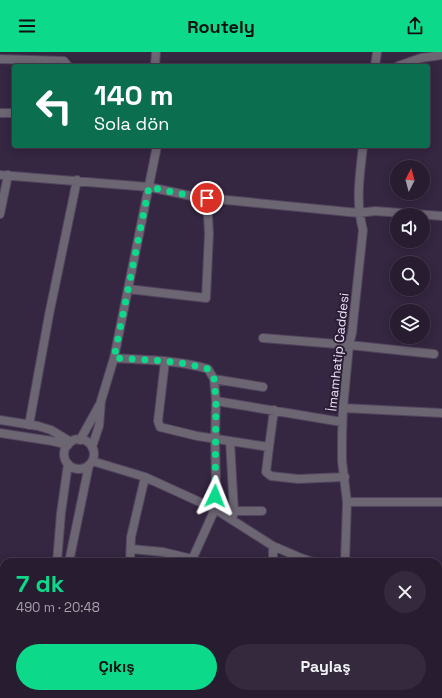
<!DOCTYPE html>
<html lang="tr">
<meta charset="utf-8">
<style>
:root{--surface:#281c31;--page:#34293d;--text:#f1f3f6;--muted:#a5a1ab;--line:#443a4d;--accent:#0dd98a}
body{margin:0;font-family:"Space Grotesk",sans-serif;background:var(--page);color:var(--text);height:100vh;display:flex;flex-direction:column;font-size:15px;white-space:nowrap}
*{box-sizing:border-box;margin:0}
p{font-size:13px;color:var(--muted)}
.icon{flex:none;width:22px;height:22px;fill:none;stroke:currentColor;stroke-width:2;stroke-linecap:round;stroke-linejoin:round}
.map{position:relative;flex:1;overflow:hidden}
.details{position:absolute;left:0px;top:506px;width:442px;height:140px;display:flex;flex-direction:column;background:var(--surface);border-radius:12px 12px 0 0;box-shadow:0 2px 10px #0003,0 0 0 1px var(--line)}
.details>*{flex:none}
.top-card{position:absolute;left:12px;top:12px;width:418px;height:84px;border-radius:4px;box-shadow:0 2px 10px #0003,0 0 0 1px var(--line);background:#0b6e4f;color:#fff;overflow:hidden}
.needle{width:26px;rotate:6deg}
.buttons{position:absolute;left:390px;top:108px;display:grid;gap:8px}
.buttons a{display:grid;place-items:center;width:40px;height:40px;border-radius:50%;background:var(--surface);box-shadow:0 2px 10px #0003,0 0 0 1px var(--line);font-size:20px}
.pin{position:absolute;display:grid;place-items:center;width:34px;height:34px;color:#fff;margin:-17px;border:2px solid #fff;border-radius:50%;box-shadow:0 1px 4px #0007}
.me{position:absolute;width:44px;margin:-22px;rotate:2deg;stroke-linejoin:round;filter:drop-shadow(0 0 3px #0008)}
.turn{display:flex;align-items:center;gap:14px;height:84px;padding:0 16px;font-size:18px}
.turn .icon{width:52px;height:52px;stroke-width:2.5}
.turn b{display:block;font-size:28px;line-height:34px}
.round{display:grid;place-items:center;flex:none;width:42px;height:42px;border-radius:21px;background:var(--page)}
.overview{display:flex;align-items:center;justify-content:space-between;height:68px;padding:0 16px}
h1{font-size:24px;font-weight:700;line-height:30px;color:var(--accent)}
.button{display:flex;gap:8px;margin-top:auto;padding:8px 16px}
.button a{flex:1;height:46px;border-radius:24px;background:var(--accent);color:#111;font-size:16px;font-weight:700;line-height:46px;text-align:center}
.button a+a{background:var(--page);color:var(--text)}
header{display:flex;justify-content:space-between;align-items:center;height:52px;padding:0 16px;background:var(--accent);color:#111;font-size:18px;font-weight:700}
.map>svg:first-child{display:block}
.lines{fill:none;stroke-linecap:round;stroke-linejoin:round}
.minor-casing{stroke:#52445e;stroke-width:10}
.minor{stroke:#6c6572;stroke-width:8}
.route{stroke:#0dd98a;stroke-width:7;stroke-dasharray:0 12.6}
.labels{text-anchor:middle;dominant-baseline:central;stroke-width:4;stroke-linejoin:round;paint-order:stroke}
.street-label{font-size:13px;fill:#ebe2f4;stroke:#2b1d36}
</style>
<header><svg class="icon" aria-label="menu" viewBox="0 0 24 24"><path d="M4 6h16M4 12h16M4 18h16"/></svg>Routely<svg class="icon" aria-label="share" viewBox="0 0 24 24"><path d="M12 15V3M7 8l5-5 5 5M5 13v7h14v-7"/></svg></header>
<div class="map">
<svg width="442" height="646" viewBox="0 0 442 646">
<rect width="100%" height="100%" fill="#352641"/>
<g class="lines">
<defs>
<path id="minor" d="M0 7 64 9 68 14
M155 14 156 0
M375 14 377 0
M398 14 421 6 442 3
M0 61H14
M0 123 149 135 196 145 359 161 375 159 442 164
M0 162 8 123
M128 237 206 246 209 182 207 146
M263 286 349 293 434 302
M114 306C145 308 178 308 208 317L214 327 216 349 215 387 216 430 215 457 191 510
M165 309 158 369 160 375 197 384 269 395 274 358
M214 327 263 335
M216 349 342 370
M343 356 442 361
M0 368 38 374 51 378 71 390
M29 373 49 263 77 128
M0 381 52 389 68 393
M64 402a15 15 0 1 1 30 0a15 15 0 1 1-30 0Z
M80 388 100 352
M230 389 234 459 232 468
M92 395 99 374 101 349 114 306 157 94
M269 395 266 420 271 424 298 427 345 425
M92 409 145 425 215 457 273 494 301 506 313 510
M347 450H442
M234 459H262
M131 497 163 500 192 507
M57 510 61 461 68 412
M69 510 89 413
M130 510 131 485 145 425
M273 510V494
M345 510 347 450 342 409V384L343 356 349 293 352 281 363 178C355 149 360 123 363 94
M438 530 442 531
M338 642V646
M49 646V642
M56 646V642
M119 646 120 642
M179 646V642
M266 646 267 642"/>
</defs>
<!-- minor casing -->
<use href="#minor" class="minor-casing"/>
<!-- minor -->
<use href="#minor" class="minor"/>
</g>
<g class="lines">
<!-- route -->
<path class="route" d="M207 146 196 145 149 135 114 306C145 308 178 308 208 317L214 327 216 349 215 444"/>
</g>
<g class="labels">
<!-- street labels -->
<g class="street-label">
<text transform="translate(338 300) rotate(-84)">İmamhatip Caddesi</text>
</g>
</g>
</svg>
<div class="buttons">
<a><svg class="needle" viewBox="-14 -14 28 28"><path d="M0-13l5 13h-10z" fill="#e53935"/><path d="M0 13l5-13h-10z" fill="#a5a1ab"/></svg></a>
<a><svg class="icon" aria-label="sound" viewBox="0 0 24 24"><path d="M4 9h4l5-4v14l-5-4H4zM17 9q2 3 0 6"/></svg></a>
<a><svg class="icon" aria-label="search" viewBox="0 0 24 24"><circle cx="10" cy="10" r="6"/><path d="M15 15l6 6"/></svg></a>
<a><svg class="icon" aria-label="layers" viewBox="0 0 24 24"><path d="M12 4l9 5-9 5-9-5zM3 14l9 5 9-5"/></svg></a>
</div>
<div class="pin" style="left:207px;top:146px;background:#d93025"><svg class="icon" aria-label="arrive" viewBox="0 0 24 24"><path d="M6 21V4h12l-3 4 3 4H6"/></svg></div>
<svg class="me" style="left:215px;top:444px" viewBox="-20 -20 40 40"><path d="M0-17L14 15 0 8-14 15z" fill="#0dd98a" stroke="#fff" stroke-width="4"/></svg>
<div class="top-card">
<div class="turn"><svg class="icon" aria-label="left" viewBox="0 0 24 24"><path d="M17 20v-9H6M10 6l-5 5 5 5"/></svg><div><b>140 m</b>Sola dön</div></div>
</div>
<section class="details">
<div class="overview"><div><h1>7 dk</h1><p>490 m · 20:48</p></div><a class="round"><svg class="icon" aria-label="close" viewBox="0 0 24 24"><path d="M6 6l12 12M18 6L6 18"/></svg></a></div>
<div class="button"><a>Çıkış</a><a>Paylaş</a></div>
</section>
</div>
